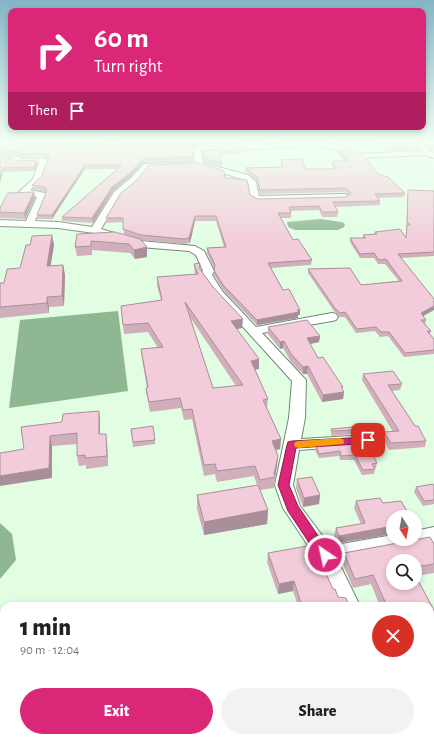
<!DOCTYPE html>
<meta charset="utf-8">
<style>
:root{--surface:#fff;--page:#f2f2f2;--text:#202124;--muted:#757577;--accent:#db2777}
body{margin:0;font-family:"Alegreya Sans",sans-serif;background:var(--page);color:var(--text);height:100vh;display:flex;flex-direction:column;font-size:15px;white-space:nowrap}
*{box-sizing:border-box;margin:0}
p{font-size:13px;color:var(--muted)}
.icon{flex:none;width:22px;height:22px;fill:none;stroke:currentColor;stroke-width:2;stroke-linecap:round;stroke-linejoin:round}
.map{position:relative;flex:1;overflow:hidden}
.details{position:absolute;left:0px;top:602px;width:434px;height:140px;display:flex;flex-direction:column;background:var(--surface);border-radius:12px 12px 0 0;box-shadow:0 2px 6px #0003}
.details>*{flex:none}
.top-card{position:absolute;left:8px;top:8px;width:418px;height:122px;border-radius:8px;box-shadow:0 2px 6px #0003;background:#db2777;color:#fff;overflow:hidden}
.needle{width:26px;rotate:169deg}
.controls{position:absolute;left:386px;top:510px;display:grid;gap:8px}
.controls a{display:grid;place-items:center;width:36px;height:36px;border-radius:50%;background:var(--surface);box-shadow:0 2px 6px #0003;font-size:20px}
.pin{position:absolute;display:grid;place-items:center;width:34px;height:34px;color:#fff;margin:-17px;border-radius:8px;box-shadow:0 2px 6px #0006}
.me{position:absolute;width:44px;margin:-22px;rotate:326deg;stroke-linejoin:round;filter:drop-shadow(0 0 3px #0008)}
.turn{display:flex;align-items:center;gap:14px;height:84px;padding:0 20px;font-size:18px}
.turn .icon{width:52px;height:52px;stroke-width:2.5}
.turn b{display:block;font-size:28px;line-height:34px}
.then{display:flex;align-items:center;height:38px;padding:0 20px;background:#0003;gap:8px;font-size:15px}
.round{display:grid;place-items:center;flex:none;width:42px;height:42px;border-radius:21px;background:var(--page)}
.head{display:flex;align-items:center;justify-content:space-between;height:68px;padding:0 20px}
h1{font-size:24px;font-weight:800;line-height:30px}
.primary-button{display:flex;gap:8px;margin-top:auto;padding:8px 20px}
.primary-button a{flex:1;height:46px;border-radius:24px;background:var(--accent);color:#fff;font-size:16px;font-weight:800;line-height:46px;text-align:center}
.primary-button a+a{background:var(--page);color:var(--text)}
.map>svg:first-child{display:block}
.water{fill:#8eb792}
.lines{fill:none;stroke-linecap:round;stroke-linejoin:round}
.minor-casing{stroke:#718b73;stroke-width:2}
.minor{fill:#fff;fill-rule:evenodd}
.wall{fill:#d0afbb;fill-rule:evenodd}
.shaded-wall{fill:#a98f99}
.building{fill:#f2ccda;stroke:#a98f99;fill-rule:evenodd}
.route{fill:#db2777;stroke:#8e194d}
.slow{fill:#f59e0b}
</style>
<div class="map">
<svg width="434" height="742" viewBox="0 0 434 742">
<rect width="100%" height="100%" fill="#e1fee3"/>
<!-- water -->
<path class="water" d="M70 141H111C103 147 75 152 70 141Z
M321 219 342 222 345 224 344 227 338 230H295L288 227 287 222Z
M118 311 128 391 9 408 20 320Z
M0 523 12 534 16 560 0 579Z"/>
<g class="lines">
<defs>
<path id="minor" d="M309 141 337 145 359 154 422 151 419 148 407 141C427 141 421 148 434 153V158L426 155 358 158 332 149 310 145 264 149 201 151 203 163 248 175 256 182 259 196 345 194 349 197 345 200 258 202 251 199 248 183 242 179 199 166 149 168 137 182 120 196 101 229 141 241 195 246 204 251 214 271 212 275 222 291 256 327 332 313 336 314 338 317 336 320 332 321 262 333 306 380 305 418 301 439 368 435 374 436 376 440 374 444 368 445 299 450 293 485 300 506 330 546 393 535V539H415V531L434 527V543L338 561 360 606H338L317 559 283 508 275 485 289 418 292 381 214 295 200 275 203 271 196 255 189 251 140 247 94 233 58 228 0 226V220L26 221 37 197 20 194 19 192 33 179 39 162 17 163 13 160 0 161V157L17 156 21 159 44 158 48 160 41 180 30 190 45 193 46 195 35 221 58 222 92 227 114 192 131 178 144 164 195 162 193 149 206 145 209 146 264 145Z
M400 738H426L427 742H401Z"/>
</defs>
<!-- minor casing -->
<use href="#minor" class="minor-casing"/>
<!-- minor -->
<use href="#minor" class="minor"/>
</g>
<!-- wall -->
<path class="wall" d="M0 141H27L26 143 68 141V147L120 144 119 141H238V144H206L193 148V161L143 163 130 177 113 191 93 223 62 221V217L117 169H85L52 219H37V215L46 192H45L33 189 32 185 42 176 48 159 44 156 21 157 17 154 0 155Z
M375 141H410L419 147V150L386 151Z
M417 141H434V151L422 142Z
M203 150 245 151V153L220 155 222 163V166L204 162Z
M339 150 378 174 405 193 404 197 378 198 380 201V205L335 207 338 212 337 217H322L319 210 291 211V218H280L293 240 312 260 311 265 271 268 283 290 300 310V315H298V318L257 325 223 290 214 275V268L207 253V248L224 247 216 221H195L190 243 184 244 141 240 124 234 123 222 106 223V218L225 178 250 195 258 199 346 197 348 195 345 192 260 194 257 181 245 172V168L282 167 281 164V160L305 169H333L332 165V161H345L339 154Z
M0 159 16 161 37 164 34 171 3 172Z
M408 190 434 191V256L401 258 423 316 426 320 425 324 431 331 430 334 434 339V354L404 357 388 336 380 337 375 331 356 333 345 317H340L334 311 308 273V269L361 285 399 281 385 264H378L374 258H360L350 242V238H363V235L374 234 375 232 406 237Z
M34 192 35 198 25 219 0 218V208Z
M115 232 147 257 135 259 130 253 92 250V255L77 256 75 247Z
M52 235 54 245 50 266 63 265 65 275 64 306 49 307V313L0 318V283H4L20 268 30 245Z
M194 264 201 270 242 328 237 329 259 359V369H255L268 399 267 409 281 439 280 449 276 450 278 456 277 466 275 477 274 488 260 490 268 510 267 524 204 535 197 509V495L257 485 254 476 217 482 215 474 204 476 192 419 184 420 181 408 150 412 147 397 146 388H147L142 359 141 349 158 348 148 332 124 334 123 325 161 300 157 286V277L195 274ZM190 318 192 320 236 386 213 388Z
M268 327 320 336 319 342 310 344 318 358 343 387 342 389 344 392 343 399 322 402 307 374H303L291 362 283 348 280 349 268 334Z
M363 374 402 384 400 390 392 391 415 426 426 441 425 447 389 450 383 439 384 432H393L362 380Z
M99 411 100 421V434L107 444 108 466 86 469V465L79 466 77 456V444L52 446V478L24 449 62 422Z
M131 429 155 440V444L133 447Z
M331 429 354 430 353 434 332 436 331 434Z
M366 442 377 463 376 468H374L375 469 374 474 362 475 354 460H340L339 456 319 458 315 450 316 446Z
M297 479 320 495 319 504 303 507 296 488Z
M434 486V504L423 506 414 492 416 487Z
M380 498 383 503 401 501 410 516 415 515 419 522 417 529H416L415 532V517H393V534L338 543 334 536 336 528 361 524 354 508 356 501Z
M430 537 434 544V573L416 576 434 610V657L430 658V606H380L371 584 353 588 342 562 344 553ZM393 561H415V583H393Z
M268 553 333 589 338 597 349 606H298L293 591 278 594 267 562Z
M321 738H350L351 742H322Z"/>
<!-- shaded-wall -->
<path class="shaded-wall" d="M202 141H206V144L193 148 192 144Z
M143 159V163L130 177 113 191 93 223 92 218 112 187Z
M36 160 37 164 34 171V167Z
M85 165V169L52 219V215Z
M3 168V172L0 183V177Z
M34 192 35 198 25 219 24 213Z
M195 216V221L190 243 189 238Z
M52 235 54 245 49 276 47 266Z
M147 247V257L135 259 134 250Z
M63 265 65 275 64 306 62 296Z
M47 297 49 307V313L47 303Z
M434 306V310L420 318 421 313Z
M297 310H300V315H298V318L257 325V320Z
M243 319 242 328 230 330 231 321Z
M320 336 319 342 306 345 307 338Z
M284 341 283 348 280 349V342Z
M259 359V369L251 370V361Z
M308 366 307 374H303V367Z
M344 392 343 399 322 402 323 395Z
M99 411 100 421V445L99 434Z
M106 434 107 444 108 466 107 456Z
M50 436 52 446V478L0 486V476Z
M281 439 280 449 271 451 272 441Z
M278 456 277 466 275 477 274 474Z
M320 495 319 504 303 507 304 498Z
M268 510 267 524 204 535V522Z
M419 522 417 529 415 530 416 523Z
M393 526V534L338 543 339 536Z
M294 581 293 591 278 594 279 584Z
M434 649V657L430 658V650Z"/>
<!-- building -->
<path class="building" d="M0 141H25V143L57 141H68L67 147 120 144 119 141H202L192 144 193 157 143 159 130 173 112 187 92 218 62 217 122 165H85L52 215H37L47 190 45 187 32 185 42 176 49 156 43 153 21 154 16 151 0 152Z
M378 141H410L419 147 386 148Z
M425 141H434V148Z
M244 148 245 151 219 152 222 163 204 159 203 150Z
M339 150H342L358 155H363L378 174 388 177 405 193 375 194 380 201 333 202 338 212H322L319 206 289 207 291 213H278L293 240 298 239 312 260 268 263 283 290 289 289 300 310H297L299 312 257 320 223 285 214 270 215 265 207 248 226 247 216 216H195L189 238 184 239 141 235 123 229V218H106L121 193 138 179 149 165 199 163 224 171 225 178 247 180 250 195 258 199 346 197 351 193 346 188 260 190 257 177 245 168 283 167 281 160 302 159 305 169H336L332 161H349Z
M12 158 16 161 36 160 34 167 3 168 0 177V159Z
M408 190 434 191V252L398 254 434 299V306L421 313 426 320H421L431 331H427L434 339V350L405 353 389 332H381L376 327 357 329 345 312 340 313 334 307 308 269 350 268 361 285 402 281 386 259 379 260 374 253 360 254 350 238H366L363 235 377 234 375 232 400 229 406 238 407 225H410L407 222Z
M34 192 24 213 0 212V208L8 193Z
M115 232 140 239 147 247 134 250 129 244 91 241V246L75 247 77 234Z
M52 235 47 266 63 265 62 296 47 297V303L0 307V283H4L7 269 20 268 26 245H30L32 236Z
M200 263 199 268 213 287 243 319 231 321 259 359 251 361 268 399 263 400 281 439 272 441 278 456 274 474 275 477 260 480 255 466 217 471 215 464 204 465 192 409 183 410 180 398 149 402 146 388 148 387 141 349 163 347 148 323 123 325 121 306 162 300 157 277 198 274 194 264ZM185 302 243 385 213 388Z
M307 320 320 336 307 338 318 358 323 357 343 387H341L344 392 323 395 308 366 303 367 291 354 284 341 280 342 268 327Z
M393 371 402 384 388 385 415 426H418L426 441 391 443 384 432 399 431 363 374Z
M99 411V434H106L107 456 85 458V455L77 456V433L50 436 49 468 0 476V453L24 449 21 427 62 422 63 414Z
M153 426 155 440 133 442 131 429Z
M353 427 354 430 332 431 331 429Z
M366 442 377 463 372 464 375 469 363 470 355 455 341 456 340 451 319 454 316 446Z
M312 477 320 495 304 498 297 479Z
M433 484 434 486V500L424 501 416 487Z
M258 485 268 510 204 522 197 495Z
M380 498 383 503 401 501 410 516 415 515 419 522 416 523V530H415V517H393V526L339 536 336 528 365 523 356 501Z
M430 537 434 544V564L415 567V561H393V583H415V575L434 610V649L430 650V606H387L373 575 355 579 344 553Z
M313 545 333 589H335L338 597 346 598 349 606H302L294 581 279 584 268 553Z
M324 738H350L351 742H325Z"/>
<!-- sky -->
<linearGradient id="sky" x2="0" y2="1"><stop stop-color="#84b5c6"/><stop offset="0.58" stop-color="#f2fff2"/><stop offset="1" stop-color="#f2fff2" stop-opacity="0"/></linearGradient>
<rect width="434" height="245" fill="url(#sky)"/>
<!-- route -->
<path class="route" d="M368 437 372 438 373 440 372 443 296 448 289 485 298 506 331 555 329 559 325 560 320 559 288 511 278 485 287 445 288 442 292 441Z"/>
<!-- slow -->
<path class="slow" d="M339 438 343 439 344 442 343 444 299 448 295 447 294 444 295 442 299 441Z"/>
</svg>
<div class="controls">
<a><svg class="needle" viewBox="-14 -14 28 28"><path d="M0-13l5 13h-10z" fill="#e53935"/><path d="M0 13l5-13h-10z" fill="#757577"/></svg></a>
<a><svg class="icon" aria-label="search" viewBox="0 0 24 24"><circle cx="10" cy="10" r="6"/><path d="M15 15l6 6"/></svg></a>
</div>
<div class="pin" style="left:368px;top:440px;background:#d93025"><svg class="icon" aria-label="arrive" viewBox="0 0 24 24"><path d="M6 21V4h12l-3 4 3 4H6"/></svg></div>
<svg class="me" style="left:325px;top:555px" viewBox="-20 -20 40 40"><circle r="17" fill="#db2777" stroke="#fff" stroke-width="3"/><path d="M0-11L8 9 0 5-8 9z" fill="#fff"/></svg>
<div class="top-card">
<div class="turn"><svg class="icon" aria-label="right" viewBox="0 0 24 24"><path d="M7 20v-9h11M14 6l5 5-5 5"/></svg><div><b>60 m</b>Turn right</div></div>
<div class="then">Then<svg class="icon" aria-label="arrive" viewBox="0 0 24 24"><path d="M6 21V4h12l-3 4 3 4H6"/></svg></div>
</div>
<section class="details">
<div class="head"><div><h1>1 min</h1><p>90 m · 12:04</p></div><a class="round" style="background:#d93025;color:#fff"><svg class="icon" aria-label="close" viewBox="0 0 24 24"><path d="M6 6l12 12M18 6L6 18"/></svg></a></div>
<div class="primary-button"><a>Exit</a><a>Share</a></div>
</section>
</div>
